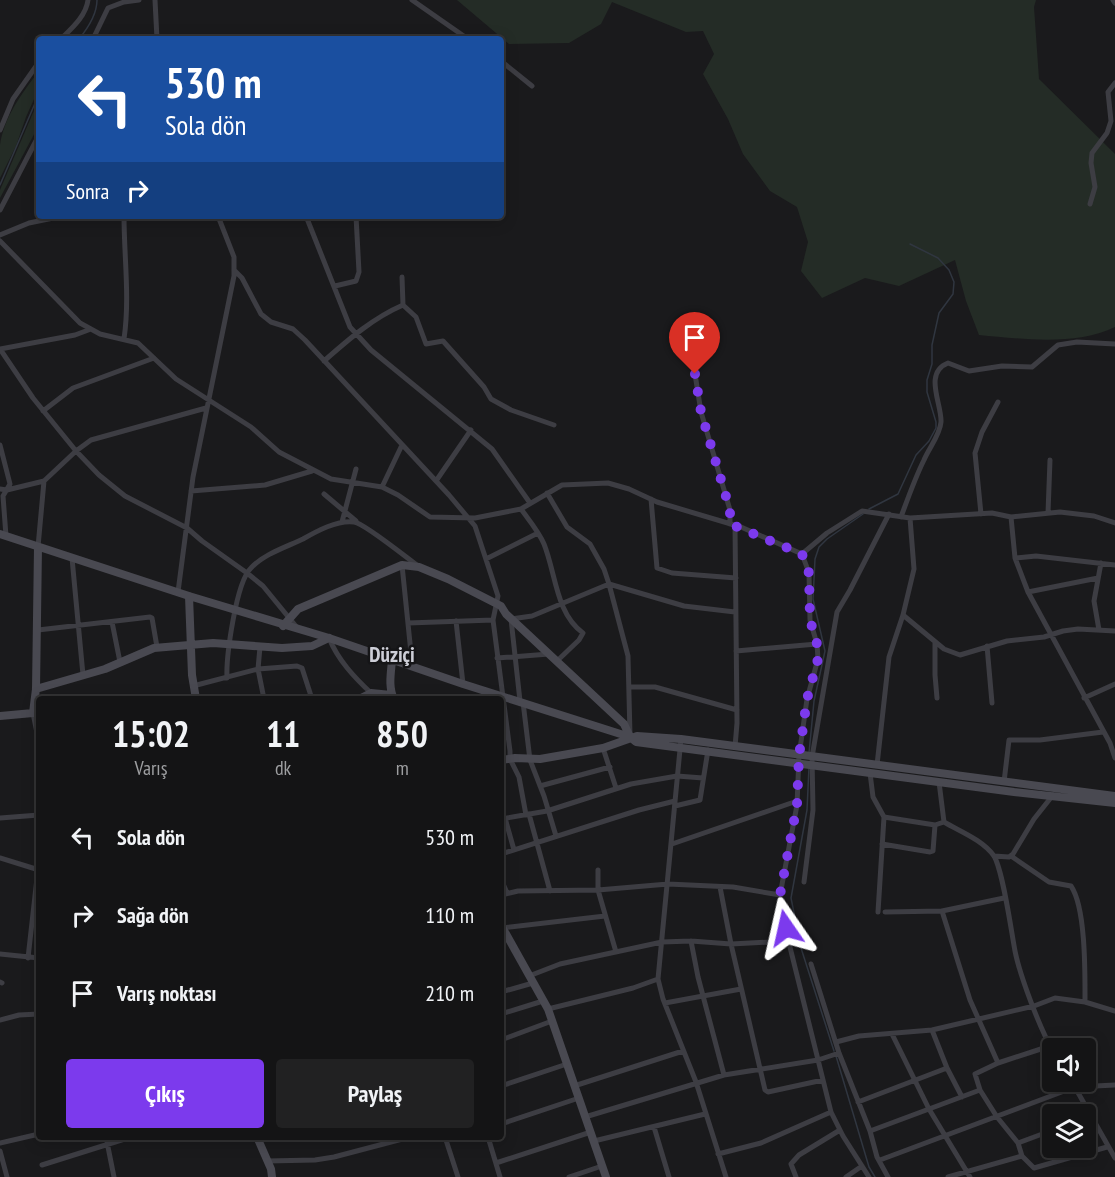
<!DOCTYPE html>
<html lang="tr">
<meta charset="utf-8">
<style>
:root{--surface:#141415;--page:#212122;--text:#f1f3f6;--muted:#9d9ea0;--line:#333334;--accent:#7c3aed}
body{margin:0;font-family:"PT Sans Narrow",sans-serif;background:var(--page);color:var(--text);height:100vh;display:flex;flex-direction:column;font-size:22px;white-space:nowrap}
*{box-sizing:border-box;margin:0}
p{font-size:20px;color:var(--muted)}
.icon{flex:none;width:33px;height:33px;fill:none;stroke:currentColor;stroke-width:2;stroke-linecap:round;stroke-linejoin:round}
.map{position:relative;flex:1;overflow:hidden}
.details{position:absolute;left:36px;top:696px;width:468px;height:444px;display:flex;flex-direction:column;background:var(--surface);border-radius:6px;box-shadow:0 3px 15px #0003,0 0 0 2px var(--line)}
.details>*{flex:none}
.top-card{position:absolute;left:36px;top:36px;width:468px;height:183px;border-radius:6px;box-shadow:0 3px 15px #0003,0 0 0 2px var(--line);background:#1a4fa0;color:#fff;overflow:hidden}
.fabs{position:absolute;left:1042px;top:1038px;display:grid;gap:12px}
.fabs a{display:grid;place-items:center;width:54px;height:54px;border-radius:6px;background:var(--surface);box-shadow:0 3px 15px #0003,0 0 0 2px var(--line);font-size:30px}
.pin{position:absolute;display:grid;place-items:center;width:51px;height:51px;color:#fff;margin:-62px -26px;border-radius:50% 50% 50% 0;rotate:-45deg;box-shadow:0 0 6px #0007}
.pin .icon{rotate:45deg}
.me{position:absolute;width:66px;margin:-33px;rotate:349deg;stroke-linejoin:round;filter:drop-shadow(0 0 4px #0008)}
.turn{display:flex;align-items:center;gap:21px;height:126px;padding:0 30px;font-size:27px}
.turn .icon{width:78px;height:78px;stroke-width:2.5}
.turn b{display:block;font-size:42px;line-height:51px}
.then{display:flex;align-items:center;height:57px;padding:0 30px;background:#0003;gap:12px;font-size:22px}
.eta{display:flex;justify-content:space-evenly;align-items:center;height:102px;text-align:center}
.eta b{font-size:36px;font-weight:600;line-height:42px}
.button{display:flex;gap:12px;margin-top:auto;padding:12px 30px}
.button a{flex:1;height:69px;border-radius:6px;background:var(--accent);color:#fff;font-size:24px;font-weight:600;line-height:69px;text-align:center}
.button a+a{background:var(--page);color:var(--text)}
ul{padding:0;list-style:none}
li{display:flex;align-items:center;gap:18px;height:78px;padding:0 30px}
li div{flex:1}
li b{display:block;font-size:22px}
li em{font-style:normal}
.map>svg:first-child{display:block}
.green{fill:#242c26}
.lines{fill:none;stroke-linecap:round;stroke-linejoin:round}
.stream{stroke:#303640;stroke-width:1.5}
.street{stroke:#3d3d43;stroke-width:5}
.secondary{stroke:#494951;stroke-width:8}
.route{stroke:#7c3aed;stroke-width:10;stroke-dasharray:0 18}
.labels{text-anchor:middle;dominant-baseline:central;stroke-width:5;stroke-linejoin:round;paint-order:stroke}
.district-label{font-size:21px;font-weight:bold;fill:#cdced7;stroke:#151517}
</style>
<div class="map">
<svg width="1115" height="1177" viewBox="0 0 1115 1177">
<rect width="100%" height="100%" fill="#1a1a1c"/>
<!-- green -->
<path class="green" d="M457 0H1036L1034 7 1039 79 1115 154V327C1077 346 1021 339 979 335L966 301 955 260 899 286 865 278 822 298 801 271 808 242 797 207 770 191 743 154 728 119 703 74 714 54 703 31 686 32 612 2 601 24 569 43 509 44Z
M39 71V88L26 117 16 146 0 178C0 168 0 156 0 145 4 117 22 93 39 71Z
M39 99V125L0 198V190Z"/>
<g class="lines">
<!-- stream -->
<path class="stream" d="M79 39C88 28 97 15 97 0
M0 185 39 94
M869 509 898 494 916 455 929 441 936 428V422L927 392V380L932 364V345L939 313 953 294 954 282 949 270 938 258 910 244
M809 753 814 701 825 651 813 599 815 559 819 547 827 539 863 514
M809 767 807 810 791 898 801 948 834 1051
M836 1056 869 1167 875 1177"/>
<!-- street -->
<path class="street" d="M155 0 157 39
M412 0 468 39
M1113 0 1115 3
M61 39C72 28 86 16 88 0
M93 39 108 8 124 2 139 0
M501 61 532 86
M0 130 13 99 39 62
M1090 204 1095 187 1091 163 1092 153 1107 133 1111 121 1108 92 1115 83
M0 210 39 135
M124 216C124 257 130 298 124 339
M306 216 350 327 371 350 492 449 530 503
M0 235 29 223 63 216
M0 241 80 323 100 334 138 343 176 379 251 427 279 452 331 479 382 487 398 495 430 517 475 518 521 509 562 485 608 483 629 489 657 502 741 527 802 554 809 573 810 620 817 644 818 659 807 699 799 756 797 805 780 895 782 915 831 1112 843 1136 869 1177
M234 270 242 278 261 314 271 322 293 329 305 340 449 495 475 526 498 596 493 620 510 751V759L519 777 526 815
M402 277 403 305
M335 286 356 281 359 272 356 216
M403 305 416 317 426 344 443 341 484 387 491 399 511 410 554 425
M91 329 75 335 0 349 33 398 76 451 99 475 125 496 187 528 202 541 247 573 263 586 299 630
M324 361C349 339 373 318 403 305
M695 374 701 412 730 510V524
M43 411 73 388 154 358
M0 445 10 484 3 496 6 536
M436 481 471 430
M382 487 402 445
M0 489 7 490 44 481
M191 491 265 485 312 471
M547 493 567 527 590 544 604 569 609 584 628 656 630 735
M324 494 356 521
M651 499 657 568 672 573 736 578
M521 509C529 520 539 532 544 544 556 574 556 614 583 633L579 640 557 661
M1048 513 1050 460
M981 514 975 453 982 432 998 402
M901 517C908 498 915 478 924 460 929 448 940 435 941 422 942 404 923 373 948 363L969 371 1002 366 1032 367 1058 345 1077 342 1115 344
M1011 517 1015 558 1028 592 1110 743 1115 758
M342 522 356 469
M38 547 44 481 76 451 91 440 206 408
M802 554 827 533 862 511 910 518 992 513 1011 517 1060 512 1094 516 1115 523
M72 558 83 675
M1015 558 1036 556 1115 565
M486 559 538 533
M402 565 411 653 410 666
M178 592 193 477 234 276V257L218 216
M1028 592 1098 578
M903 615 944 649 960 655 1007 641 1044 637 1063 631 1078 629 1115 631
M456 621 463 684
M112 622 120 662
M408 623 493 620
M38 630 150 617 152 618 157 647
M1099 630 1094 601 1101 563
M329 638C338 660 354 677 371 693
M935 642V675L937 698
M987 646 992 703
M260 647 258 669 264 699
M736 651 817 644
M497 658 549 654
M227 678C226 657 236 582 251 568 264 554 286 547 303 539 317 531 337 520 354 522 364 523 407 558 418 566
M193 686 258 669 297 666 302 668 312 699
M629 687H655L737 710
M1084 698 1115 684
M520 701 511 619 532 616 609 584 684 606 735 612
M523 702 530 760 544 796 556 836
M33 713 39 743
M681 739 658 979 663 999 696 1082 726 1177
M735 747 737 723 735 525
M603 748 616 788
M877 765 889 657 903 615 914 569 910 518
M870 773 873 797 884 817 878 912
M939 782 944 822
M1004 782 1009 740H1040L1103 732
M540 786 610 767
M675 806 700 800 708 750
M529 814 550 891
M884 817 935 825 944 822C959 831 983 840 994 856 1003 871 1011 930 1015 951 1020 976 1040 1029 1053 1051
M0 818 39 815
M505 818 514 850
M501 819 547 811 631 784 677 776 703 778
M672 844 797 801
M882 844 930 852 933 851 935 825
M501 854 639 810 675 801
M994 856 1009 857 1013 854 1034 819 1053 795
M1011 856 1049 882 1071 886C1086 908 1085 974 1085 1002
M0 858 39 870
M598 870V890L616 952
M501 879 507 893
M804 882 813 810 812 757 837 612 850 590 889 514
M720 887 731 944 765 1090 768 1092 823 1080
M501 895 518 891 598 890 668 884 733 887 780 895
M942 911 970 1000 998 1063
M885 912 942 911 1004 898
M502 928 605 916
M691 941 698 977 724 1075
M0 954 39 958
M28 958 38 869
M811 964 839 1053 870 1131 877 1157 888 1177
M529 976 560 964 662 942 691 941 731 944 789 941
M0 982 2 983
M501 992 533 983
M665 1003 741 989
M548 1009 633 988 658 979
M501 1014 543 1001
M0 1020 19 1015 39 1014
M932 1030 947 1068 962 1097
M892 1034 929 1109 970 1177
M501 1040 552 1021
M836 1042 859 1036 932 1030 1034 1006 1055 998 1085 1002 1115 1011
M1050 1046 998 1063 975 1074 980 1090 997 1117 1018 1143 1022 1156 1034 1168 1107 1147
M1072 1082 1115 1158
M501 1086 567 1064
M574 1086 683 1051
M858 1102 947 1068
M585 1117 724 1075 818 1060 839 1053
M501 1124 579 1098
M654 1127 669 1177
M870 1131 980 1090
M106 1137 114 1177
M445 1137 458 1177
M488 1137 500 1177
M594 1141 705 1114
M0 1143 39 1134
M1018 1143 1053 1130
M0 1151 7 1177
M718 1154 761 1143 831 1112
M880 1160 1075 1087 1115 1085
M267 1161 315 1160 334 1157 410 1137
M496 1163 591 1132
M42 1165 131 1137
M569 1177 602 1166
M796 1177 791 1164 799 1155 840 1130
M846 1177 862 1166
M948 1177 1022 1156"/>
<!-- secondary -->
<path class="secondary" d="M0 534 189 596 329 638 463 684 630 737 636 742 1014 792 1115 803
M189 596 192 675 196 699
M283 626 298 609 402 565 419 567 448 579 501 606 506 614 624 724 630 737
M392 660C391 673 388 687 394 699
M36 689 105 669 154 648 213 643 282 648 312 646 329 638
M359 699 371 693 391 695
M0 716 33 713 36 689 38 547
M501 760 515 758 540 759 603 748 637 736 681 739 1115 796
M501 925 548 1009 606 1177
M257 1137 271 1169 272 1177"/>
</g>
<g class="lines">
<!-- route -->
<path class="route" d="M695 374 701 412 730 510V524L802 554 809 573 810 620 817 644 818 659 807 699 799 756 797 805 780 895 786 928"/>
</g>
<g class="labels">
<!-- district labels -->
<g class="district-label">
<text x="392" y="654">Düziçi</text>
</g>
</g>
</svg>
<div class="fabs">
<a><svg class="icon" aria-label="sound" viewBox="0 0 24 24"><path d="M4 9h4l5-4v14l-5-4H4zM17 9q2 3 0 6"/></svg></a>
<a><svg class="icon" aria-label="layers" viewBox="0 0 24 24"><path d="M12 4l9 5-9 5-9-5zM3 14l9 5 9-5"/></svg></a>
</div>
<div class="pin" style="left:695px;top:374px;background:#d93025"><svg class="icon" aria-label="arrive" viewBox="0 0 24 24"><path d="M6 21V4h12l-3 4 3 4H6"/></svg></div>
<svg class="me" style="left:786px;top:928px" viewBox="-20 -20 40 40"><path d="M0-17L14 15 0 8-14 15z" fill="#7c3aed" stroke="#fff" stroke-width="4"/></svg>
<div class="top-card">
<div class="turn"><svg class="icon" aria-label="left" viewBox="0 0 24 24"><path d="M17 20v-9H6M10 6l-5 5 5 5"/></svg><div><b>530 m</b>Sola dön</div></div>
<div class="then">Sonra<svg class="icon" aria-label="right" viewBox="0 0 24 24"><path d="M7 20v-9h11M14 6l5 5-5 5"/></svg></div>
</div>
<section class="details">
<div class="eta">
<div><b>15:02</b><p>Varış</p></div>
<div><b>11</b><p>dk</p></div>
<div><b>850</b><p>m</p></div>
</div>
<ul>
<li><svg class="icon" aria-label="left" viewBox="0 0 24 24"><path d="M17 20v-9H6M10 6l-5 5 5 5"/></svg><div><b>Sola dön</b></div><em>530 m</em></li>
<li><svg class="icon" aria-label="right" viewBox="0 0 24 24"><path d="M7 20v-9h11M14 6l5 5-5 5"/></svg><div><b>Sağa dön</b></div><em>110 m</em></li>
<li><svg class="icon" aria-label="arrive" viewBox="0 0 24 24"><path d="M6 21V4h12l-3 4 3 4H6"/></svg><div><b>Varış noktası</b></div><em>210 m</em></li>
</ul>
<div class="button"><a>Çıkış</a><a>Paylaş</a></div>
</section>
</div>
